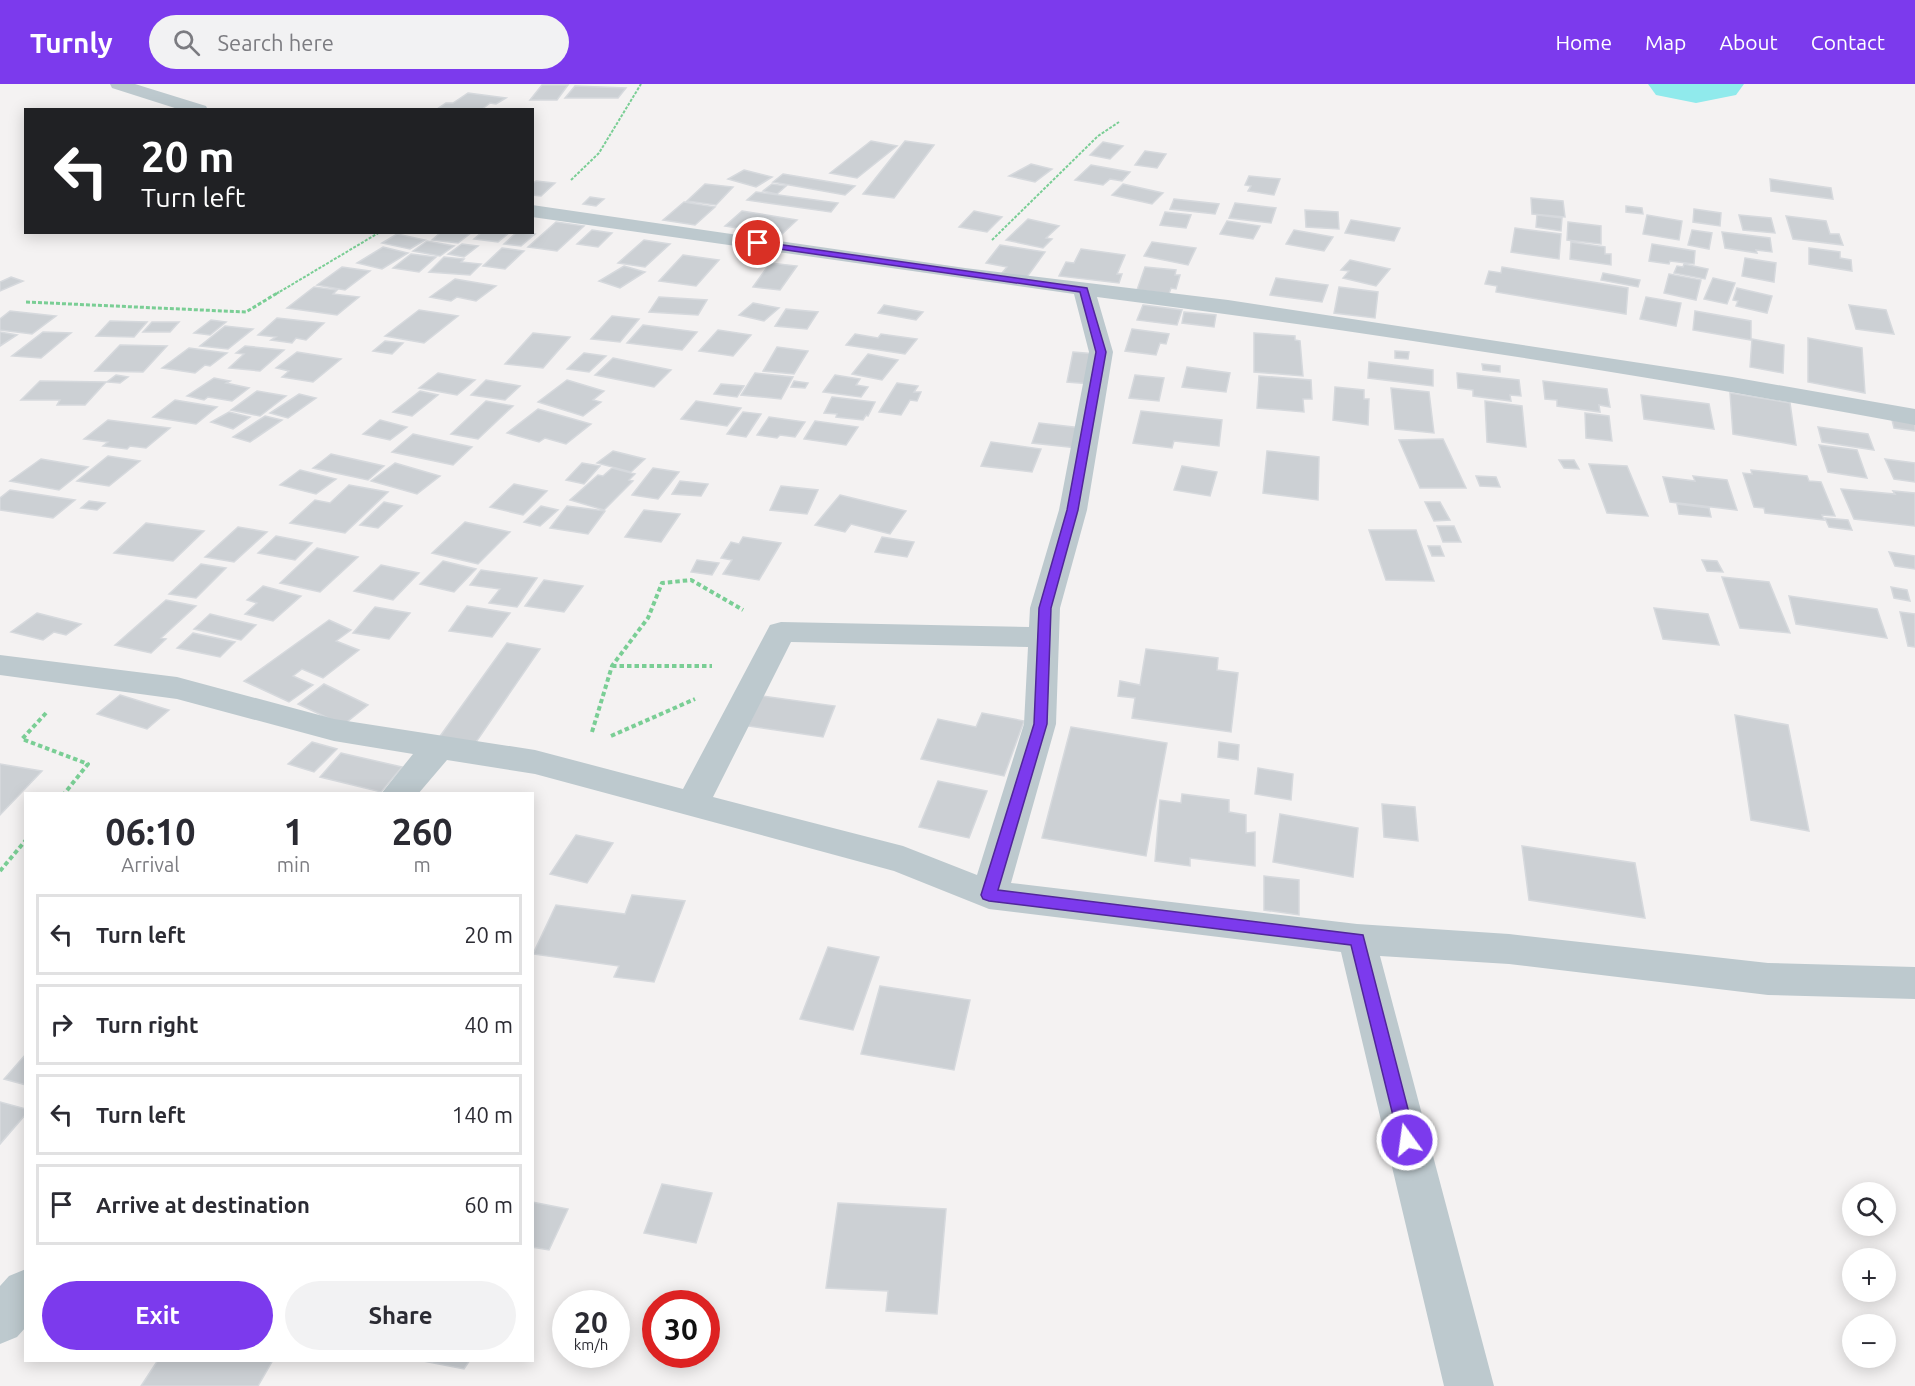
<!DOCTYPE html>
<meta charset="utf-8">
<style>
:root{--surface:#fff;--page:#f2f2f3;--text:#2b2b33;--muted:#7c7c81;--line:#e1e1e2;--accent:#7c3aed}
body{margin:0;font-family:Ubuntu,sans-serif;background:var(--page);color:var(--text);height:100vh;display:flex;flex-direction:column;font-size:22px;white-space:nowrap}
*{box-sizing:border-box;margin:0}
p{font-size:20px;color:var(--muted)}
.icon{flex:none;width:33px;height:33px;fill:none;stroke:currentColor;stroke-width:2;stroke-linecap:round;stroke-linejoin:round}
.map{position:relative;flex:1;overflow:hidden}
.panel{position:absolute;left:24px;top:708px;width:510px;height:570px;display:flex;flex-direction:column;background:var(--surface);border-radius:0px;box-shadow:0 3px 15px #0003}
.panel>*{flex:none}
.hud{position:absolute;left:24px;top:24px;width:510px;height:126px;border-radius:0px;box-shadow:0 3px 15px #0003;background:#202124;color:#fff;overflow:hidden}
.buttons{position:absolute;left:1842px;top:1098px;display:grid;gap:12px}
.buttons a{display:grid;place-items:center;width:54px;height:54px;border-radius:50%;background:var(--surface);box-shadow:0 3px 15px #0003;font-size:30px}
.speed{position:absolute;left:552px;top:1206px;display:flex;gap:12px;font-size:30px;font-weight:700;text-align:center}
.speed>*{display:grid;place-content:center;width:78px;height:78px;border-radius:50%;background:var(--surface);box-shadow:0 3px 15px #0003;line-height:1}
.speed small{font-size:15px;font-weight:400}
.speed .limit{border:9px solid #d22;background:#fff;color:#111}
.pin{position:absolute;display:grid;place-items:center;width:51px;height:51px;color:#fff;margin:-26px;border:3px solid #fff;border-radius:50%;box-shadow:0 2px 6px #0007}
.me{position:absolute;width:66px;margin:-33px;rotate:346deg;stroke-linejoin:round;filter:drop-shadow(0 0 4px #0008)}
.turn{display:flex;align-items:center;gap:21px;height:126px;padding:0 18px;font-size:27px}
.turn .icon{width:78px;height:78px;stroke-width:2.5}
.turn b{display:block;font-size:42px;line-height:51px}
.eta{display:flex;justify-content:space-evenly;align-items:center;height:102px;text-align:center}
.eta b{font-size:36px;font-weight:600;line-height:42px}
.cta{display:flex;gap:12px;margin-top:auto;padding:12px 18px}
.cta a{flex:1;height:69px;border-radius:36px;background:var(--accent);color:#fff;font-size:24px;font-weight:600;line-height:69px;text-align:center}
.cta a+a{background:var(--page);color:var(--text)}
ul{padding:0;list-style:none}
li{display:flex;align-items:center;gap:18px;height:81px;margin:0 12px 9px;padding:0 6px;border:3px solid var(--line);border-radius:0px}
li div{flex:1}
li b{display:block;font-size:22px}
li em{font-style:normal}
header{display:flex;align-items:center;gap:36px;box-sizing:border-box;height:84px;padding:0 30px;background:var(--accent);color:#fff}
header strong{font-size:28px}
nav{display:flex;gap:33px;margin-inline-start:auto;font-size:21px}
.search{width:420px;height:54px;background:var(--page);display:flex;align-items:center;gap:15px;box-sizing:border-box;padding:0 21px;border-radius:33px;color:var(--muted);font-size:22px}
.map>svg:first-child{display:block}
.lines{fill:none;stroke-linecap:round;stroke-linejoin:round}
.river{fill:#90eaec;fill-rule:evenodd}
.building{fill:#ccd0d4;stroke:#d6d9dd;stroke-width:1.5}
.path-far2{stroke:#7ace95;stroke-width:2;stroke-dasharray:3 1.5;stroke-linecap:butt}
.path-far1{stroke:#7ace95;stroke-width:3;stroke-dasharray:4 2;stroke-linecap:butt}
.path{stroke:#7ace95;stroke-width:4;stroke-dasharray:4.5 3;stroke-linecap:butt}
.street{fill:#bdc9ce;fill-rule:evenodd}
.route{fill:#7c3aed;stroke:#51269a;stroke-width:1.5}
</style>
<header>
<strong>Turnly</strong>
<div class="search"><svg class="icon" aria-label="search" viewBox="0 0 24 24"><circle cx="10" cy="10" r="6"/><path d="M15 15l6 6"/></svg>Search here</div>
<nav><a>Home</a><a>Map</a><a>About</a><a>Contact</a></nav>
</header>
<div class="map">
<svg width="1915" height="1302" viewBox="0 0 1915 1302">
<rect width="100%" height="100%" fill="#f4f2f2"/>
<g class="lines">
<!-- river -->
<path class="river" d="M1648 0H1744L1736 11 1696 19 1656 11Z"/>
</g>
<!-- building -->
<path class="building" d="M542 1H568L557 16H530Z
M575 2 626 4 618 14H565Z
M468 9 506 14 496 20 490 19 481 26 437 25 446 19H453Z
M871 57 897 62 857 94 830 89Z
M905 57 934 61 894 114 863 110Z
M1103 58 1123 62 1110 75 1090 71Z
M1145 67 1166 70 1157 84 1135 81Z
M1031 80 1052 85 1035 98 1009 92Z
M1091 81 1130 88 1122 97 1110 95 1103 101 1075 96Z
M744 86 772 93 756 103 728 95Z
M783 90 855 102 845 111 773 98Z
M1249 92 1280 95 1274 111 1248 107 1251 102 1245 101Z
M1770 95 1831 104 1833 115 1771 107Z
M536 97 555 99 541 112 532 111V100Z
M705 100 733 103 716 121 687 117Z
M772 100 786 102 777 110 763 107Z
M1123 100 1163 109 1152 120 1112 111Z
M756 108 838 119 831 128 747 116Z
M590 113 604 115 596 122 583 120Z
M1531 114 1563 117 1565 133 1532 130Z
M1174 115 1219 120 1215 130 1170 125Z
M684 118 715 123 695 141 663 136Z
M1235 119 1276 124 1271 139 1229 134Z
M1626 122 1642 124 1643 130 1626 128Z
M1694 125 1721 129 1720 142 1693 138Z
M1305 126 1338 128 1339 145 1306 143Z
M742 127 797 136 781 151 725 142Z
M974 127 1002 133 987 148 959 143Z
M1165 128 1191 131 1186 144 1160 141Z
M1537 131 1562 134 1561 147 1536 143Z
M1647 131 1682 137 1679 156 1643 150Z
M1739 131 1771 134 1775 149 1743 146Z
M1786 132 1826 137 1830 150H1839L1843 161 1793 155Z
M1028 135 1059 142 1046 154 1052 155 1043 164 1006 156Z
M1351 136 1400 144 1394 157 1345 149Z
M1227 137 1260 142 1253 155 1220 150Z
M556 138 584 142 557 167 528 163Z
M1568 138 1601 142V160L1567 156Z
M1515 144 1561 150 1559 175 1511 168Z
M592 146 612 149 598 163 577 160Z
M1294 146 1333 153 1324 167 1286 160Z
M1692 146 1712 149 1709 165 1688 161Z
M441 148H469L471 149 458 159 432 156Z
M482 148H510L498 158 474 155Z
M517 148H523L535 150 521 162 504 160Z
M1722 148 1770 154 1772 168 1756 166 1757 169 1725 164Z
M397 150 425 156 410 165 382 159Z
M644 156 670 160 645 183 618 179Z
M427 157 454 162 440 172 413 167Z
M1152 158 1196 164 1188 181 1144 172Z
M1571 158 1605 163V170H1611V181L1570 175Z
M462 160 478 162 464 173 448 170Z
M1652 160 1695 167 1694 180 1670 177 1669 180 1649 177Z
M1000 161 1045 168 1027 193 1002 189 1007 183 986 179Z
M383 163 408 169 382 185 357 179Z
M502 164 524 167 505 185 483 182Z
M1809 164 1840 168V174L1851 176 1852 187 1809 180Z
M1081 165 1125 171 1117 190H1122L1119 199 1059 192 1066 178 1074 179Z
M411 170 436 173 419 188 393 184Z
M683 171 719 176 696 202 659 197Z
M444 173 464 175 461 178 481 180 470 191 429 188Z
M1745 174 1776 179 1774 198 1742 192Z
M1350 176 1390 185 1376 202 1343 194 1349 187 1341 186Z
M770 179 797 182 780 206 753 203Z
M1684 180 1708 185 1705 195 1674 189 1677 182 1683 183Z
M624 182 645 188 620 204 599 197Z
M342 183 370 187 345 206 317 201Z
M1145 183 1176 186 1175 191H1180L1176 205 1171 204 1169 210 1137 206Z
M1502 183 1628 204 1626 230 1496 208 1497 202 1485 200 1489 187 1501 189Z
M1603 189 1640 196 1638 203 1601 196Z
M1669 190 1701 196 1696 216 1664 209Z
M11 193 23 197 0 207V198Z
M1276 194 1328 201 1322 218 1270 211Z
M1713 194 1735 199 1727 220 1704 215Z
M455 195 496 202 476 217 457 213 451 217 430 213Z
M314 203 337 206 333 210 359 213 337 231 287 224Z
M1339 203 1378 208 1375 234 1334 229Z
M1737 204 1772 212 1767 229 1736 222 1738 217 1733 216Z
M659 213 707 216 698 231 649 228Z
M1646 213 1681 219 1676 242 1640 235Z
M753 219 779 224 764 237 739 231Z
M884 221 923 228 916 236 878 229Z
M1143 221 1182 226 1177 241 1137 236Z
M1849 221 1886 226 1894 250 1856 245Z
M786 225 818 228 807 245 775 242Z
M419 226 458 232 424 259 385 252Z
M10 227 56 232 32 250 0 246V235Z
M1695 227 1751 237V256L1693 246Z
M1184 228 1216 231 1214 243 1182 239Z
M612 232 639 235 620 258 591 255Z
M277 234 324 239 306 256 296 254 292 259 271 256 276 253 258 251Z
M211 236 226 238 210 251 194 249Z
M110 237 147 238 134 253 96 252Z
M152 238H179L170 248H143Z
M643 241 697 248 682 266 627 259Z
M225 242 253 245 228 265 200 262Z
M1132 245 1169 250 1166 260 1160 259 1156 271 1125 267Z
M718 246 751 251 733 272 699 267Z
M0 248 17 251 0 262Z
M43 248 71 249 41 274 12 272Z
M533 249 570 253 543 284 505 280Z
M1254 249 1295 252V256L1300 257 1303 292 1254 288Z
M855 250 878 254 881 250 917 255 905 270 846 261Z
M1808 254 1862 264 1865 309 1808 298Z
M1752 255 1784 261 1783 289 1750 283Z
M385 257 403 259 392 270 373 267Z
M120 261 167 262 143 288 95 287Z
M245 262 284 266 260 287 229 284 244 270 236 269Z
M777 263 808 267 794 290 763 287Z
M189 264 227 269 210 282 205 281 195 289 162 284Z
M1395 267 1409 268 1408 275 1395 274Z
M297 268 341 275 313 298 282 293 289 287 276 284Z
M1073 268 1097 270 1091 300 1067 298Z
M584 269 606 272 589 288 567 285Z
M868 270 898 276 882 296 852 290Z
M613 274 671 286 654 303 595 291Z
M1369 278 1433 286V302L1368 294Z
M1482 280 1500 282V288L1483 286Z
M1187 283 1230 289 1226 308 1182 303Z
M438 289 475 296 457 311 419 304Z
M755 289 793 293 781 315 741 311Z
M1457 289 1519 296 1521 312 1510 311 1511 317 1473 312V306L1458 304Z
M116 291 128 293 120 299 107 298Z
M835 291 860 295 856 301 868 303 861 313 823 308Z
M1135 291 1164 294 1159 317 1129 314Z
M1259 292 1311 296 1312 315H1303L1304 328 1257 324Z
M214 294 230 297 226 299 249 304 232 317 208 313 204 316 187 312Z
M486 296 520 302 505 316 471 311Z
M567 296 604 307 593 316 601 318 583 332 538 318Z
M40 297 106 298 85 321H57L60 316H21Z
M794 297 808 299 805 304 791 303Z
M1543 297 1607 305 1610 323 1599 321 1600 328 1557 322V316L1545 315Z
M897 299 918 302 914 308H921L917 317 910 316 901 331 879 328Z
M721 300 744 302 737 313 714 310Z
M1335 303 1364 306V315H1369L1368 341 1333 336Z
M1391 304 1429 308 1434 349 1395 345Z
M257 307 286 312 260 332 231 326Z
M420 307 438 311 412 332 393 328Z
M1730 309 1790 319 1796 361 1733 350Z
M299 310 316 314 288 334 270 329Z
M1641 311 1709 320 1714 345 1644 335Z
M832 313 875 318 868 332 866 331 863 336 836 333 837 330 824 329Z
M175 316 217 323 196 340 153 333Z
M486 317 513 322 478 355 451 350Z
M696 317 741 324 727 342 681 335Z
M1485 317 1522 322 1526 363 1487 358Z
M538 325 591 340 566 360 545 354 539 358 507 349Z
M1141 327 1222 336 1219 362 1174 357 1172 364 1133 359Z
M229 328 250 333 233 345 211 338Z
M743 328 761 330 746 353 727 350Z
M1585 329 1609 332 1612 357 1586 354Z
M265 332 282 336 250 358 233 353Z
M769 333 805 338 795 353 780 351 777 354 757 351Z
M108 336 170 344 146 364 130 362 127 365 103 362 108 358 84 355Z
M380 336 407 343 390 356 363 350Z
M1892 336 1915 339V347L1894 344Z
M815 337 858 343 846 361 804 355Z
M1039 339 1082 344 1077 364 1032 359Z
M1818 343 1868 350 1874 366 1822 358Z
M413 350 472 363 453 381 392 368Z
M1443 355 1466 404H1420L1399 356Z
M991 358 1041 365 1032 388 981 382Z
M1819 361 1857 366 1867 394 1828 388Z
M613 367 645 375 631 388 597 379Z
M1267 367 1319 373 1318 416 1263 409Z
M331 370 384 382 368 396 313 384Z
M108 372 140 377 109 402 77 397Z
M41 375 88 383 59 406 10 397Z
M1885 375 1915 379V398L1894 395Z
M1559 376H1574L1579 385 1564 384Z
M395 379 440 392 417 410 371 397Z
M582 379 600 382 584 400 566 396Z
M1589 380 1627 382 1648 432 1607 429Z
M1182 382 1217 388 1210 412 1174 406Z
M612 384 635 390 629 396 633 397 604 426 570 416 598 391 603 392Z
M653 384 679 388 658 415 632 411Z
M300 386 336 395 316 410 280 401Z
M1751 386 1807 392 1809 397 1821 398 1835 432 1822 431 1824 436 1765 429 1764 424 1754 423 1743 389 1752 390Z
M1476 392 1496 393 1500 403 1480 402Z
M1693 392 1727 396 1737 426 1670 418 1663 393 1695 397Z
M680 397 708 400 701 412 672 410Z
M514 400 547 407 523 431 490 423Z
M349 401 388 408 345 449 290 439 315 416 330 419Z
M781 402 818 406 807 430 770 426Z
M1841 405 1895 410 1893 407 1915 409V442L1854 435Z
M10 406 75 416 53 434 0 426V414Z
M840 411 906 427 890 450 851 440 845 448 815 441Z
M89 417 105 419 97 426 81 424Z
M384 418 402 422 378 444 360 441Z
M1425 418H1440L1450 436 1434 437Z
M1677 420 1709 424 1711 433 1679 430Z
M541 422 558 426 540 442 524 438Z
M567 422 605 427 588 450 550 444Z
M644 426 680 430 661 458 625 453Z
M1825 434 1848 436 1852 446 1829 443Z
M465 438 510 448 478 480 432 469Z
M146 439 204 447 173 477 114 469Z
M1437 442H1454L1461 458H1443Z
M238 443 267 448 234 478 205 473Z
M1369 446H1416L1434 497 1386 496Z
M276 452 312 459 295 476 258 469Z
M743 453 781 459 759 496 723 490 732 476 721 474 731 458 739 460Z
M882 453 914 458 907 473 875 468Z
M1428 462H1440L1444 472H1432Z
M317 464 358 473 320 508 280 499Z
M1889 468 1915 472V485L1895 482Z
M697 476 719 479 712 491 691 488Z
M1702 476 1717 477 1723 488 1707 487Z
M443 477 476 485 454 508 420 500Z
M201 480 226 484 196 514 169 510Z
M381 481 419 489 393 516 354 507Z
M481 486 537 494 517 523 489 519 500 505 470 501Z
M1722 493 1769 498 1790 549 1740 544Z
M544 496 583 502 564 528 525 522Z
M263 502 301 512 273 537 245 530 257 519 247 516Z
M1891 503 1907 506 1910 517 1894 514Z
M1789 512 1877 525 1887 554 1796 540Z
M166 516 196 522 161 554 166 555 151 569 115 561Z
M467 522 510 529 492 553 449 547Z
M375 523 410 529 389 555 353 549Z
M1654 524 1708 530 1719 561 1663 555Z
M1900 528 1915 530V563L1908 562Z
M37 529 81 540 66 551 54 548 43 556 11 548Z
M210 530 256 541 241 556 194 545Z
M329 536 351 546 336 557 359 566 323 594 302 585 293 592 313 601 289 618 244 597Z
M193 549 235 558 220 573 177 564Z
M507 559 540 565 474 661 438 655Z
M1146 565 1218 574 1217 586 1238 589 1231 648 1132 634 1135 614 1118 612 1120 597 1140 601Z
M324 600 368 621 343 641 298 620Z
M120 611 169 626 147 645 97 630Z
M762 612 835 622 823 653 748 642Z
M982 629 1024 637 1004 692 921 675 938 635 976 643Z
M1735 631 1788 641 1809 747 1751 736Z
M1071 643 1167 659 1146 772 1042 754Z
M312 658 337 665 314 688 288 680Z
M1219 658 1239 661 1238 676 1218 673Z
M341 669 402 683 381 708 320 693Z
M0 680 42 687 0 731Z
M1258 684 1293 690 1291 716 1255 710Z
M938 697 987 707 969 754 919 743Z
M1182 710 1229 716V728L1246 731V749L1255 748V782L1190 774V782L1155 777 1160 716 1181 719Z
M1382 720 1415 723 1418 757 1384 753Z
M1280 730 1358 744 1353 793 1273 778Z
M576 751 613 759 587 799 550 790Z
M1522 762 1635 779 1645 834 1529 816Z
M1264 792 1299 796V831L1264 826Z
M632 811 685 817 654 898 614 893 619 882 533 870 556 821 625 830Z
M828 863 879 873 853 946 800 935Z
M880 902 970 916 954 986 861 970Z
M26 970V1001L4 995Z
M0 1018 26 1025V1030L0 1060Z
M662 1100 712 1109 696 1159 644 1149Z
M532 1118 568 1125 549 1166 532 1163Z
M838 1119 946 1125 937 1230 886 1227 888 1207 826 1204Z
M158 1276H273L258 1302H141Z
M418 1276H470L464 1285Z"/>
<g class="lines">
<!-- path-far2 -->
<path class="path-far2" d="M571 96 599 69 641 0
M992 156 1098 52 1119 38
M276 210 380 148"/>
<!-- path-far1 -->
<path class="path-far1" d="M26 218 246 228 279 208"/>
<!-- path -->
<path class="path" d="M612 582H712
M46 629 22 655 88 680 64 710
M592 648 612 582 648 534 662 499 691 496 743 526
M611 652 695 615
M0 787 26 756"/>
<!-- street -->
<path class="street" d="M110 0H135L206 22 208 26H181L112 4Z
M532 121 965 184 1228 216 1732 293 1915 325V341C1644 291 1371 248 1097 213L1113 268 1087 426 1060 524 1056 640 1011 799 1357 840 1509 850 1768 879 1915 883V915L1768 911 1509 880 1380 872 1494 1302H1444L1341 868 989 825 894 787 535 690 447 676 418 710H381L413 670 334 657 177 615 0 591V571L177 593 334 635 535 666 683 705 770 541 781 538 1029 543 1030 524 1059 426 1089 268 1074 210 532 133ZM791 558 1028 563 1024 640 977 791 903 762 713 713Z
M26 1185V1243L17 1253 0 1260V1202L9 1192Z"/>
</g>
<!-- route -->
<path class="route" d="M755 157 1087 204 1106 268 1078 426 1051 524 1047 640 998 806 1363 851 1416 1056 1414 1062 1407 1064 1401 1062 1399 1056 1351 861 989 817 983 815 981 811 1034 640 1039 524 1067 426 1096 268 1080 208 758 162 755 161Z"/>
</svg>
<div class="buttons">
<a><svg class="icon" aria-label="search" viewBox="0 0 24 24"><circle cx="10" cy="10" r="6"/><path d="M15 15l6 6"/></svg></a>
<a>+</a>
<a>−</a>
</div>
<div class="speed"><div>20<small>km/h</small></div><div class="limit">30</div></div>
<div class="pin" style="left:758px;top:159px;background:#d93025"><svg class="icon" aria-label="arrive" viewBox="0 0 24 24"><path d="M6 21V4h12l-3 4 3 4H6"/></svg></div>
<svg class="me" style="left:1407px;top:1056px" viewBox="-20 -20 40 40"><circle r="17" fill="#7c3aed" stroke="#fff" stroke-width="3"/><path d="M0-11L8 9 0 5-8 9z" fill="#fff"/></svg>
<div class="hud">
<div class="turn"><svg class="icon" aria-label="left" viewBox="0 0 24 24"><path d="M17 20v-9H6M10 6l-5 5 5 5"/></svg><div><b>20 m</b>Turn left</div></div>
</div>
<section class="panel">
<div class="eta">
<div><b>06:10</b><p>Arrival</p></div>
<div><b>1</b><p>min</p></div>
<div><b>260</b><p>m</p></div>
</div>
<ul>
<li><svg class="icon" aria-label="left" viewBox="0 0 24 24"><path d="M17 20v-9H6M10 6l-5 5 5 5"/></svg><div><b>Turn left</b></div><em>20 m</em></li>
<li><svg class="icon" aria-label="right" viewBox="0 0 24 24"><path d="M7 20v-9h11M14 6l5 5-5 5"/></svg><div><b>Turn right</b></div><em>40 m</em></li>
<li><svg class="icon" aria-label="left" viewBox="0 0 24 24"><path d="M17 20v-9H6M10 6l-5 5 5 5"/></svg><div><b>Turn left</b></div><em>140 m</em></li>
<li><svg class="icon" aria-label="arrive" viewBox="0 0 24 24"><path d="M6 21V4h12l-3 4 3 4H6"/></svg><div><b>Arrive at destination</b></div><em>60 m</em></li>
</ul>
<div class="cta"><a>Exit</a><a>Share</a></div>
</section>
</div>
